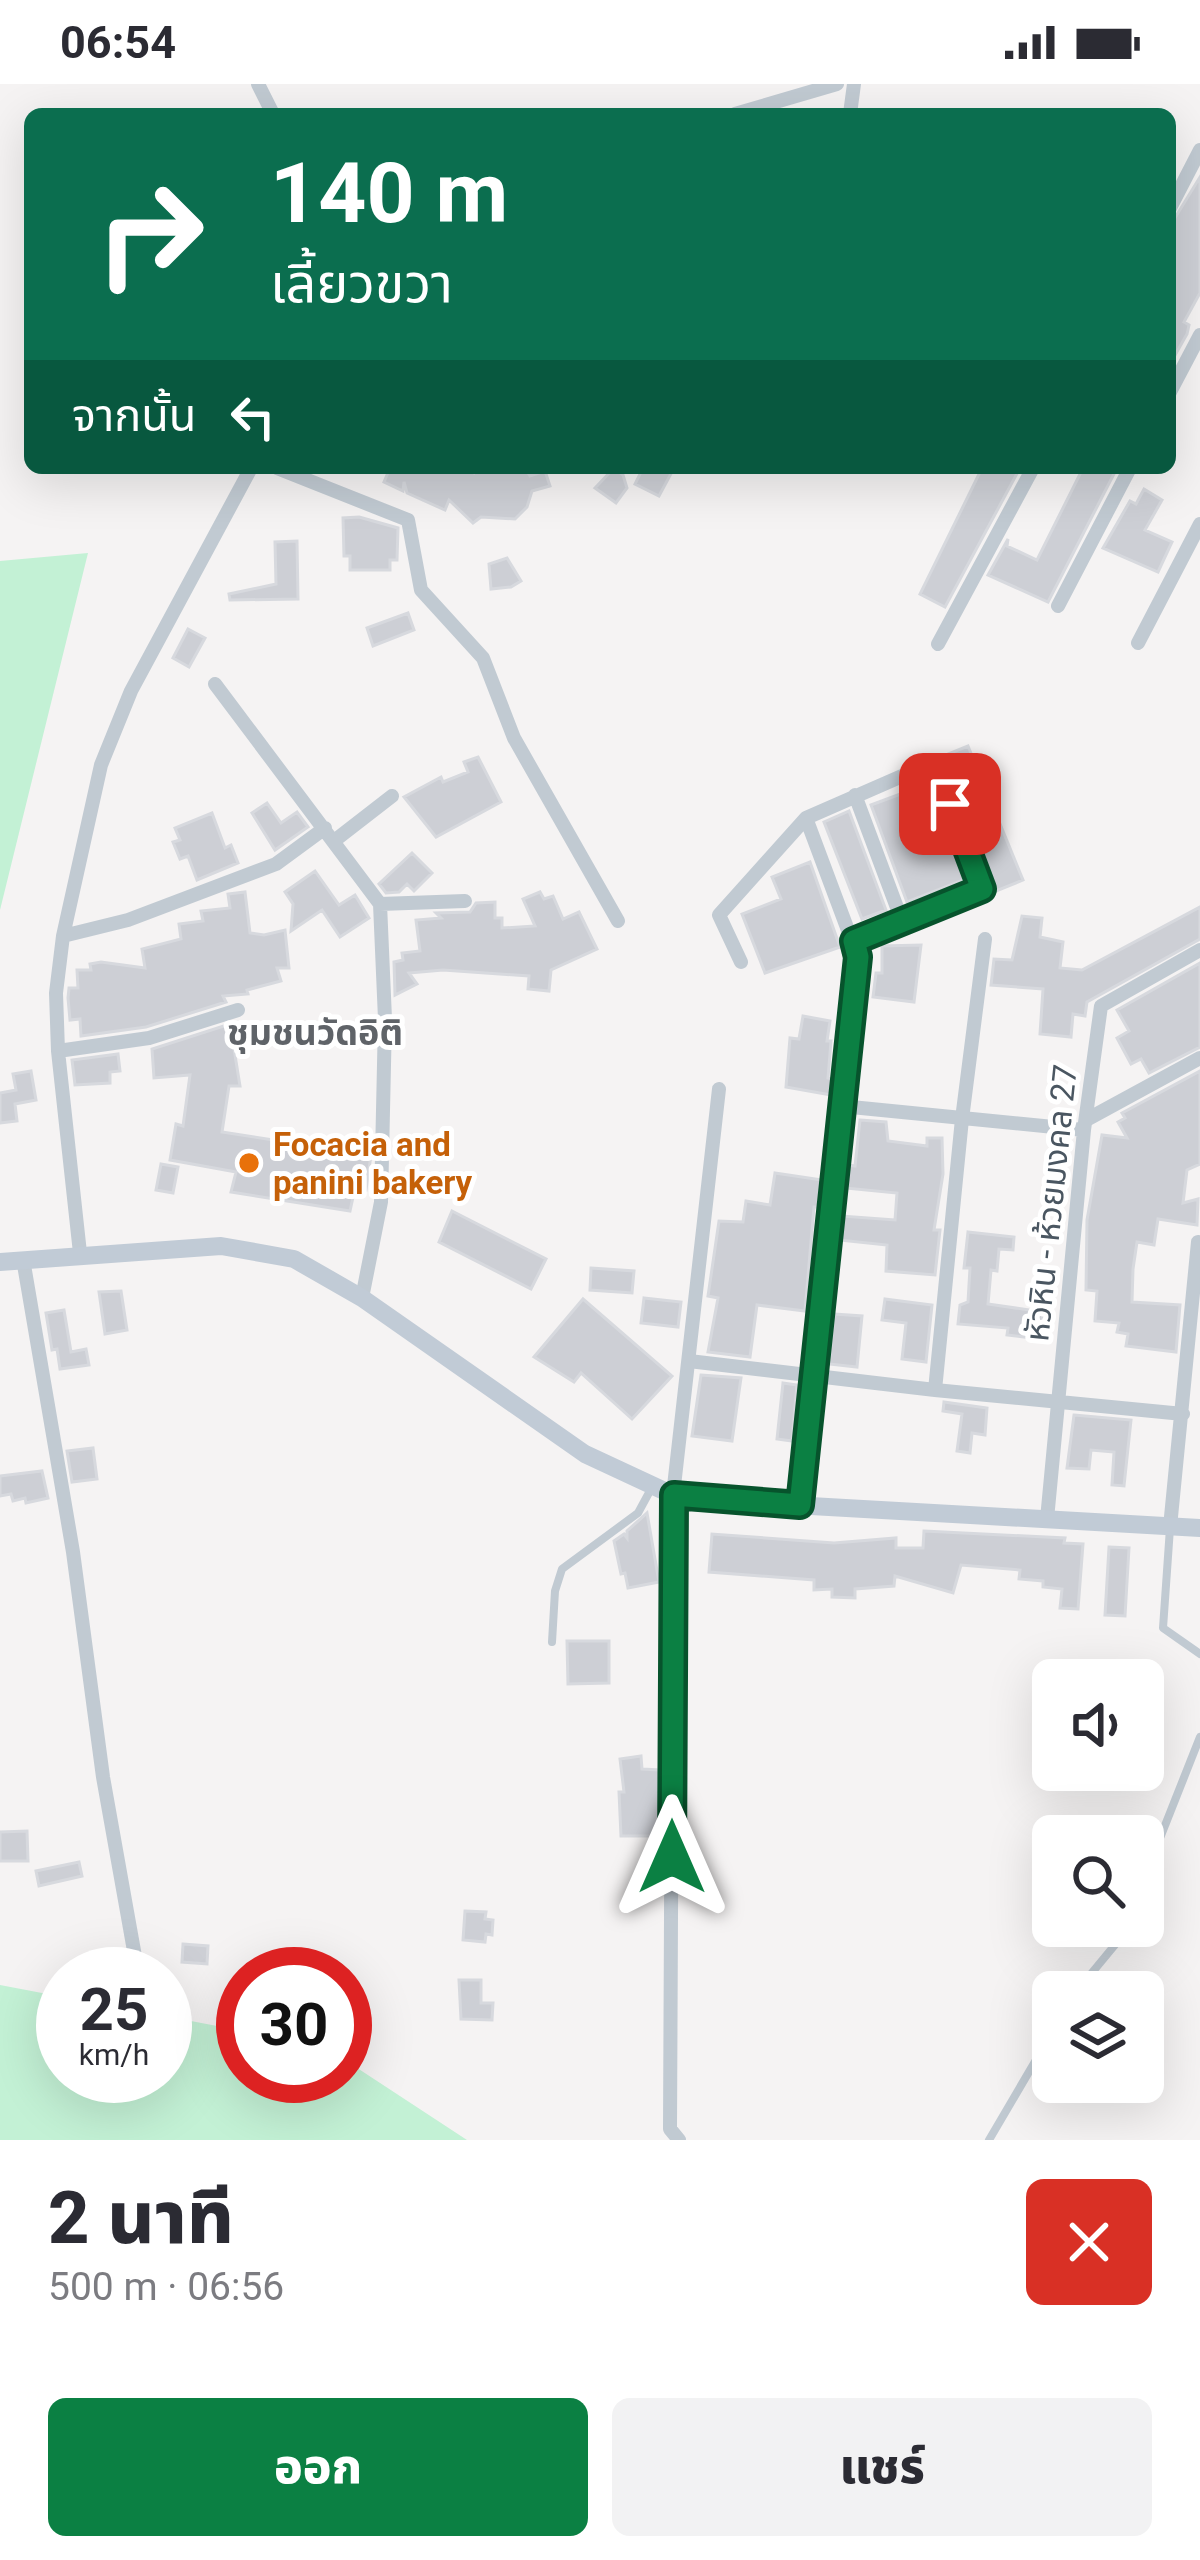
<!DOCTYPE html>
<html lang="th">
<meta charset="utf-8">
<style>
:root{--surface:#fff;--page:#f2f2f3;--text:#2b2b33;--muted:#7c7c81;--accent:#0b8043}
body{margin:0;font-family:Roboto,"Noto Sans Thai",sans-serif;background:var(--page);color:var(--text);height:100vh;display:flex;flex-direction:column;font-size:45px;white-space:nowrap}
*{box-sizing:border-box;margin:0}
p{font-size:39px;color:var(--muted)}
.icon{flex:none;width:66px;height:66px;fill:none;stroke:currentColor;stroke-width:2;stroke-linecap:round;stroke-linejoin:round}
.map{position:relative;height:2056px;overflow:hidden}
.side{display:flex;flex-direction:column;background:var(--surface);flex:1}
.side>*{flex:none}
.guide{position:absolute;left:24px;top:24px;width:1152px;height:366px;border-radius:18px;box-shadow:0 12px 48px #0002;background:#0b6e4f;color:#fff;overflow:hidden}
.fabs{position:absolute;left:1032px;top:1575px;display:grid;gap:24px}
.fabs a{display:grid;place-items:center;width:132px;height:132px;border-radius:18px;background:var(--surface);box-shadow:0 12px 48px #0002;font-size:60px}
.speed{position:absolute;left:36px;top:1863px;display:flex;gap:24px;font-size:60px;font-weight:700;text-align:center}
.speed>*{display:grid;place-content:center;width:156px;height:156px;border-radius:50%;background:var(--surface);box-shadow:0 12px 48px #0002;line-height:1}
.speed small{font-size:30px;font-weight:400}
.speed .limit{border:18px solid #d22;background:#fff;color:#111}
.pin{position:absolute;display:grid;place-items:center;width:102px;height:102px;color:#fff;margin:-51px;border-radius:24px;box-shadow:0 6px 18px #0006}
.me{position:absolute;width:132px;margin:-66px;rotate:0deg;stroke-linejoin:round;filter:drop-shadow(0 0 9px #0008)}
.turn{display:flex;align-items:center;gap:42px;height:252px;padding:0 48px;font-size:54px}
.turn .icon{width:156px;height:156px;stroke-width:2.5}
.turn b{display:block;font-size:84px;line-height:102px}
.then{display:flex;align-items:center;height:114px;padding:0 48px;background:#0003;gap:24px;font-size:45px}
.round{display:grid;place-items:center;flex:none;width:126px;height:126px;border-radius:18px;background:var(--page)}
.head{display:flex;align-items:center;justify-content:space-between;height:204px;padding:0 48px}
h1{font-size:72px;font-weight:800;line-height:90px}
.button{display:flex;gap:24px;margin-top:auto;padding:24px 48px}
.button a{flex:1;height:138px;border-radius:18px;background:var(--accent);color:#fff;font-size:48px;font-weight:800;line-height:138px;text-align:center}
.button a+a{background:var(--page);color:var(--text)}
.status{display:flex;justify-content:space-between;align-items:center;height:84px;padding:0 60px;background:var(--surface);direction:ltr}
.status svg{height:33px;fill:currentColor}
.map>svg:first-child{display:block}
.green{fill:#c3f1d5}
.building{fill:#cdcfd5;stroke:#d7d9de;stroke-width:3}
.lines{fill:none;stroke-linecap:round;stroke-linejoin:round}
.lane{stroke:#c1cad2;stroke-width:8}
.street{stroke:#c1cad2;stroke-width:14}
.secondary{stroke:#c1cbd6;stroke-width:18}
.route-casing{stroke:#07532c;stroke-width:30}
.route{stroke:#0b8043;stroke-width:21}
.food-dot{fill:#e8710a;stroke:#fff;stroke-width:4.5}
.labels{text-anchor:middle;dominant-baseline:central;stroke-width:10;stroke-linejoin:round;paint-order:stroke}
.food-label{font-size:33px;font-weight:bold;fill:#c56008;stroke:#fff;text-anchor:start}
.street-label{font-size:33px;fill:#4a5661;stroke:#fff}
.neighbourhood-label{font-size:36px;font-weight:bold;fill:#5f6368;stroke:#fff}
</style>
<div class="status"><b>06:54</b><svg viewBox="0 0 49 12"><path d="M0 12V9h3v3zM5 12V6h3v6zM10 12V3h3v9zM15 12V0h3v12zM26 1h20v11H26zM47 4h2v5h-2z"/></svg></div>
<div class="map">
<svg width="1200" height="2056" viewBox="0 0 1200 2056">
<rect width="100%" height="100%" fill="#f5f3f3"/>
<!-- green -->
<path class="green" d="M88 469 0 826V477Z
M0 1901 63 1913V1992H165V1932L243 1947V1992H345V1976L467 2056H0Z"/>
<!-- building -->
<path class="building" d="M1200 93V209L1184 238 1189 241 1187 250 1170 280V142Z
M390 384H463L474 389 477 384H525L530 392 545 387 550 402 532 407 527 423 515 435 481 433 473 439 449 416 445 426 407 409 404 398 403 407 384 398Z
M614 384 623 391 627 404 616 419 595 404Z
M643 384H674L659 412 635 400Z
M982 384H1020L945 523 920 510Z
M1083 384H1117L1048 518 988 491 1008 455 1007 462 1037 476Z
M1144 405 1162 416 1145 446 1172 458 1158 488 1103 464 1130 417 1136 420Z
M359 433 398 444 397 476H390V486H350V472H344L343 434Z
M297 457 298 515 230 516 229 510 276 500 275 458Z
M507 474 521 497 511 503 491 505 489 480Z
M408 529 414 546 373 562 367 544Z
M188 545 205 554 189 583 173 574Z
M968 662 1023 796 996 807 943 672Z
M478 673 501 718 436 753 404 713 441 693 443 698 468 688 464 678Z
M930 699 966 795 907 818 871 721Z
M267 719 281 739 297 728 308 743 275 766 252 729Z
M849 727 886 826 862 835 824 738Z
M212 729 225 764 231 761 238 779 197 796 188 772 180 775 173 758 180 756 175 744Z
M412 769 432 789 414 807 407 800 399 808 386 809 379 800Z
M810 778 840 863 765 889 742 830 781 815 772 793Z
M315 787 339 821 355 811 369 834 340 853 322 826 291 847 293 820 285 808Z
M245 808 250 849 264 851 285 846 289 884H277L281 897 247 906 248 910 223 912 226 918 146 943 81 952 80 935 70 936 68 914 69 904H78L77 886H91L90 880 101 878 145 884 142 865 181 855 179 840 203 837 201 827 230 824 228 810Z
M540 808 544 815 553 812 563 835 579 828 597 865 551 886 549 907 528 905 529 892 443 886 409 889 417 900 395 911 394 878 403 876 402 869 420 867 416 836 441 834 436 829 470 828 476 819 495 818V834H502V844L535 842 523 815Z
M1200 823V855L1087 918 1085 932 1073 930 1071 953 1040 950 1043 905 991 901 994 875 1012 876 1022 832 1042 834 1040 853 1063 858 1060 884 1082 886Z
M921 861 914 918 873 913 876 889H882V862Z
M1200 879V963L1149 989 1141 975 1131 980 1117 954 1129 947 1117 926Z
M803 932 830 937 827 957H831L828 994 833 995 831 1011 786 1003 790 954 799 955Z
M230 940 240 1002H229L222 1048 371 1071 366 1106 355 1104 350 1127 231 1108 236 1088 170 1076 176 1040 183 1042 190 991 154 994 152 965Z
M118 970 120 987 110 988V999L75 1001 72 976Z
M31 987 36 1016 15 1020 17 1037 0 1039V1009L16 1006 13 990Z
M1200 987V1080L1187 1086 1183 1119 1198 1115 1197 1141 1158 1135 1154 1161 1137 1158 1133 1185 1132 1218 1180 1221 1176 1268 1126 1262 1128 1250 1117 1248 1119 1239 1095 1237 1097 1207 1086 1206 1087 1136 1102 1051 1127 1054 1118 1038 1125 1034 1122 1029Z
M860 1036 886 1038 888 1057 927 1062V1054H942L943 1090 934 1146H940L935 1191 886 1187 887 1161 839 1156 842 1132 895 1136 897 1109 845 1104 847 1081 855 1082Z
M161 1080 178 1083 173 1109 156 1106Z
M775 1089 822 1096 818 1123H814L805 1227 757 1221 750 1273 708 1268 718 1214 708 1212 719 1137 743 1138 746 1117 770 1121Z
M452 1127 546 1175 531 1205 439 1158Z
M968 1148 1014 1153 1013 1166 999 1165 997 1187 991 1186 988 1220 1043 1228 1040 1255 1007 1251 1008 1244 958 1240 960 1221 968 1218 970 1184H964Z
M591 1184 634 1187 632 1209 590 1206Z
M121 1207 127 1246 105 1250 99 1208Z
M644 1214 681 1218 678 1243 641 1239Z
M583 1215 672 1292 632 1335 581 1289 574 1298 534 1273Z
M885 1215 932 1221 926 1278 902 1275 906 1239 882 1236Z
M64 1226 71 1268 86 1265 89 1281 60 1285 57 1265 52 1266 46 1229Z
M834 1230 862 1232 857 1283 829 1280Z
M701 1291 741 1294 732 1357 692 1352Z
M783 1299 797 1301 792 1357 777 1355Z
M944 1318 987 1324 985 1351 972 1349 970 1369 957 1367 962 1330 943 1327Z
M1074 1331 1131 1336 1124 1402 1112 1401 1114 1368 1091 1366 1089 1385 1067 1384Z
M93 1364 97 1395 72 1398 67 1367Z
M42 1387 48 1414 26 1419 25 1414 13 1417 11 1410 0 1412V1392Z
M647 1429 659 1498 628 1504 625 1489 621 1490 614 1457 624 1450 627 1454V1447Z
M924 1447 1065 1454 1064 1459 1083 1460 1078 1525 1060 1524 1062 1505 1043 1503V1497L1019 1495 1020 1486 961 1481 953 1509 895 1492 894 1502 855 1505V1514L832 1513V1505L814 1506V1496L709 1488 712 1450 834 1459 896 1454V1464H923Z
M1109 1463 1129 1464 1125 1532 1105 1531Z
M567 1557H609V1599L568 1600Z
M641 1672 642 1685 660 1686V1752H621L619 1708H624L620 1675Z
M27 1747 28 1777H0V1748Z
M79 1778 82 1792 39 1802 36 1787Z
M465 1827 486 1828 485 1835 493 1836 492 1851 486 1850 485 1858 463 1856Z
M183 1860 208 1862 207 1880 182 1878Z
M459 1896H481V1919H493L492 1936 461 1935Z"/>
<g class="lines">
<!-- lane -->
<path class="lane" d="M1170 1444 1163 1544 1200 1570
M552 1558 555 1507 562 1485 638 1429 651 1405
M1143 1797 1200 1653
M1076 1908 1119 1856 1125 1842
M989 2056 1053 1947"/>
<!-- street -->
<path class="street" d="M258 0 273 30
M735 30 837 0
M850 30 854 0
M1170 124 1200 66
M1170 308 1200 251
M277 384 408 436 421 506 483 574 514 654 618 837
M1058 522 1130 384
M1138 559 1200 440
M938 560 1033 384
M215 600 380 820 385 935 381 1118 362 1214
M855 711 902 837
M334 757 392 712
M380 820 465 817
M63 852 128 836 276 780 325 744
M741 878 719 831 806 734 934 678 982 805 854 857
M58 967 149 954 238 926
M841 1022 1084 1046
M1086 1036 1200 974
M80 1169 58 967 56 909 63 852 101 681 131 607 251 384
M23 1175 73 1468 103 1693 136 1878
M689 1277 935 1306 1183 1330
M935 1306 962 1035 985 855
M800 1421 858 873 806 734
M1047 1435 1084 1046 1101 922 1200 866
M1170 1443 1198 1158
M679 2056 670 2045 673 1411 719 1005"/>
<!-- secondary -->
<path class="secondary" d="M0 1178 221 1162 294 1175 362 1214 585 1370 673 1411 741 1418 1200 1444"/>
</g>
<g class="lines">
<defs>
<path id="route" d="M672 1773 674 1411 800 1421 858 873 854 857 982 805 950 720"/>
</defs>
<!-- route casing -->
<use href="#route" class="route-casing"/>
<!-- route -->
<use href="#route" class="route"/>
</g>
<!-- markers -->
<circle class="food-dot" cx="249" cy="1079" r="12"/>
<g class="labels">
<!-- food labels -->
<g class="food-label">
<text x="273" y="1060">Focacia and<tspan x="273" dy="38">panini bakery</tspan></text>
</g>
<!-- street labels -->
<g class="street-label">
<text transform="translate(1051 1119) rotate(-84)">หัวหิน - ห้วยมงคล 27</text>
</g>
<!-- neighbourhood labels -->
<g class="neighbourhood-label">
<text x="315" y="949">ชุมชนวัดอิติ</text>
</g>
</g>
</svg>
<div class="fabs">
<a><svg class="icon" aria-label="sound" viewBox="0 0 24 24"><path d="M4 9h4l5-4v14l-5-4H4zM17 9q2 3 0 6"/></svg></a>
<a><svg class="icon" aria-label="search" viewBox="0 0 24 24"><circle cx="10" cy="10" r="6"/><path d="M15 15l6 6"/></svg></a>
<a><svg class="icon" aria-label="layers" viewBox="0 0 24 24"><path d="M12 4l9 5-9 5-9-5zM3 14l9 5 9-5"/></svg></a>
</div>
<div class="speed"><div>25<small>km/h</small></div><div class="limit">30</div></div>
<div class="pin" style="left:950px;top:720px;background:#d93025"><svg class="icon" aria-label="arrive" viewBox="0 0 24 24"><path d="M6 21V4h12l-3 4 3 4H6"/></svg></div>
<svg class="me" style="left:672px;top:1773px" viewBox="-20 -20 40 40"><path d="M0-17L14 15 0 8-14 15z" fill="#0b8043" stroke="#fff" stroke-width="4"/></svg>
<div class="guide">
<div class="turn"><svg class="icon" aria-label="right" viewBox="0 0 24 24"><path d="M7 20v-9h11M14 6l5 5-5 5"/></svg><div><b>140 m</b>เลี้ยวขวา</div></div>
<div class="then">จากนั้น<svg class="icon" aria-label="left" viewBox="0 0 24 24"><path d="M17 20v-9H6M10 6l-5 5 5 5"/></svg></div>
</div>
</div>
<section class="side">
<div class="head"><div><h1>2 นาที</h1><p>500 m · 06:56</p></div><a class="round" style="background:#d93025;color:#fff"><svg class="icon" aria-label="close" viewBox="0 0 24 24"><path d="M6 6l12 12M18 6L6 18"/></svg></a></div>
<div class="button"><a>ออก</a><a>แชร์</a></div>
</section>
